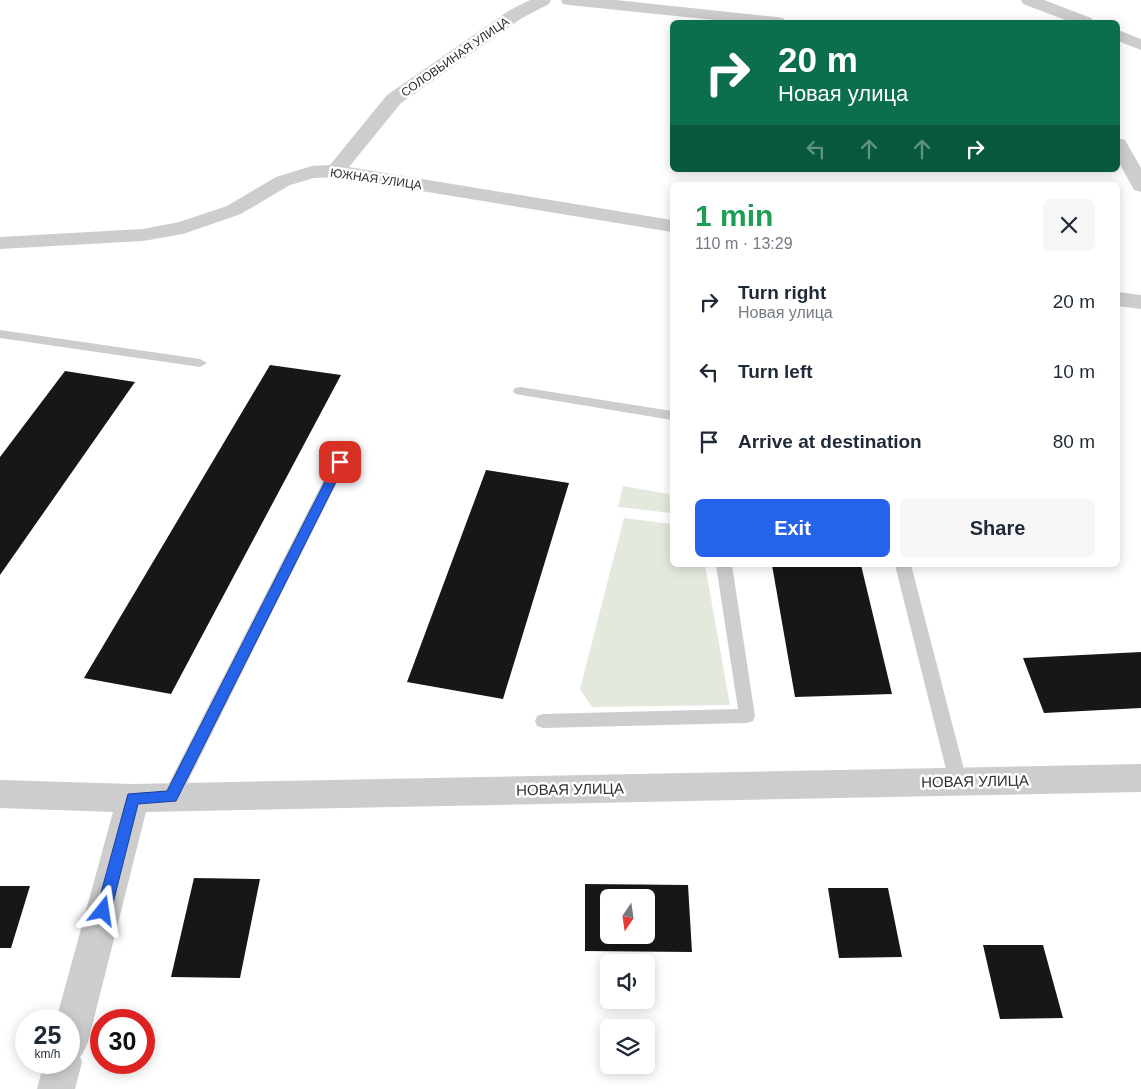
<!DOCTYPE html>
<meta charset="utf-8">
<style>
:root{--surface:#fff;--page:#f6f6f7;--text:#1f2937;--muted:#747a83;--accent:#2563eb}
body{margin:0;font-family:Arial,sans-serif;background:var(--page);color:var(--text);height:100vh;display:flex;flex-direction:column;font-size:19px;white-space:nowrap}
*{box-sizing:border-box;margin:0}
p{font-size:16px;color:var(--muted)}
.icon{flex:none;width:28px;height:28px;fill:none;stroke:currentColor;stroke-width:2;stroke-linecap:round;stroke-linejoin:round}
.map{position:relative;flex:1;overflow:hidden}
.details{position:absolute;left:670px;top:182px;width:450px;height:385px;display:flex;flex-direction:column;background:var(--surface);border-radius:8px;box-shadow:0 2px 12px #0003}
.details>*{flex:none}
.banner{position:absolute;left:670px;top:20px;width:450px;height:152px;border-radius:8px;box-shadow:0 2px 12px #0003;background:#0b6e4f;color:#fff;overflow:hidden}
.needle{width:32px;rotate:193deg}
.controls{position:absolute;left:600px;top:889px;display:grid;gap:10px}
.controls a{display:grid;place-items:center;width:55px;height:55px;border-radius:8px;background:var(--surface);box-shadow:0 2px 12px #0003;font-size:25px}
.speed{position:absolute;left:15px;top:1009px;display:flex;gap:10px;font-size:25px;font-weight:700;text-align:center}
.speed>*{display:grid;place-content:center;width:65px;height:65px;border-radius:50%;background:var(--surface);box-shadow:0 2px 12px #0003;line-height:1}
.speed small{font-size:12px;font-weight:400}
.speed .limit{border:8px solid #d22;background:#fff;color:#111}
.pin{position:absolute;display:grid;place-items:center;width:42px;height:42px;color:#fff;margin:-21px;border-radius:10px;box-shadow:0 2px 8px #0006}
.me{position:absolute;width:55px;margin:-28px;rotate:15deg;stroke-linejoin:round;filter:drop-shadow(0 0 4px #0008)}
.turn{display:flex;align-items:center;gap:18px;height:105px;padding:0 25px;font-size:22px}
.turn .icon{width:65px;height:65px;stroke-width:2.5}
.turn b{display:block;font-size:35px;line-height:42px}
.lanes{display:flex;align-items:center;height:48px;padding:0 25px;background:#0003;justify-content:center;gap:25px;direction:ltr}
.lanes .off{opacity:.35}
.round{display:grid;place-items:center;flex:none;width:52px;height:52px;border-radius:8px;background:var(--page)}
.head{display:flex;align-items:center;justify-content:space-between;height:85px;padding:0 25px}
h1{font-size:30px;font-weight:600;line-height:38px;color:#1e9e55}
.primary-button{display:flex;gap:10px;margin-top:auto;padding:10px 25px}
.primary-button a{flex:1;height:58px;border-radius:8px;background:var(--accent);color:#fff;font-size:20px;font-weight:600;line-height:58px;text-align:center}
.primary-button a+a{background:var(--page);color:var(--text)}
ul{padding:0;list-style:none}
li{display:flex;align-items:center;gap:15px;height:70px;padding:0 25px}
li div{flex:1}
li b{display:block;font-size:19px}
li em{font-style:normal}
.map>svg:first-child{display:block}
.green{fill:#e3e9dd}
.building{fill:#171717;fill-rule:evenodd}
.lines{fill:none;stroke-linecap:round;stroke-linejoin:round}
.lane{fill:#cdcdcd;fill-rule:evenodd}
.street{fill:#cdcdcd;fill-rule:evenodd}
.route{fill:#2563eb;stroke:#184099}
.labels{text-anchor:middle;dominant-baseline:central;stroke-width:5;stroke-linejoin:round;paint-order:stroke}
.far-street-label{font-size:12px;fill:#303030;stroke:#fff}
.street-label{font-size:15px;fill:#303030;stroke:#fff}
</style>
<div class="map">
<svg width="1141" height="1089" viewBox="0 0 1141 1089">
<rect width="100%" height="100%" fill="#fff"/>
<!-- green -->
<path class="green" d="M623 486 669 494 671 513 618 507Z
M624 518 672 524V565H705L730 705 592 707 580 689Z"/>
<!-- building -->
<path class="building" d="M270 365 341 375 171 694 84 678Z
M65 371 135 382 0 575V457Z
M486 470 569 483 503 699 407 682Z
M772 565H861L892 694 795 697Z
M1141 652V708L1044 713 1023 658Z
M194 878 260 879 240 978 171 977Z
M585 884 688 885 692 952 585 951ZM609 898H646V935H609Z
M0 886H30L11 948H0Z
M828 888H888L902 957 839 958Z
M983 945H1043L1063 1018 1000 1019Z"/>
<g class="lines">
<!-- lane -->
<path class="lane" d="M0 330 200 359 207 363 200 367 0 338Z
M520 387 672 411V420L515 394 513 391 515 388Z
M340 457 345 459 347 462 177 803 171 805 165 803 162 797 165 791 333 462 335 459Z
M716 565H732L755 716 753 721 747 723 543 728 537 726 535 721 537 716 543 714 738 709Z
M895 565H911L967 781 964 786 958 789 952 786 949 781Z"/>
<!-- street -->
<path class="street" d="M530 0H551L549 4 522 18 401 103 349 167 672 220V232L336 177 314 178 290 185 241 214 183 234 143 241 0 249V237L143 229 179 222 227 206 276 177 312 166 330 165 387 95 510 10Z
M561 0H616L777 17 783 18 786 22H734L569 5 563 4Z
M1021 0H1044L1091 18 1094 22H1071L1023 4Z
M1118 30 1141 39V50L1118 41Z
M1118 138 1125 140 1141 168V192L1134 190 1118 161Z
M1118 292 1141 295V309L1118 306Z
M1141 764V792L146 812 88 1042 82 1055 80 1056 82 1062 75 1089H37L44 1062H69V1020H56L113 812 0 808V780L133 784Z"/>
</g>
<!-- route -->
<path class="route" d="M340 458 346 462 176 801 138 804 111 911 108 916 103 918 98 916 96 911 128 794 167 791 335 462Z"/>
<g class="labels">
<!-- far-street labels -->
<g class="far-street-label">
<text transform="translate(455 57) rotate(-35)">СОЛОВЬИНАЯ УЛИЦА</text>
<text transform="translate(376 179) rotate(8)">ЮЖНАЯ УЛИЦА</text>
</g>
<!-- street labels -->
<g class="street-label">
<text transform="translate(975 781) rotate(-1)">НОВАЯ УЛИЦА</text>
<text transform="translate(570 789) rotate(-1)">НОВАЯ УЛИЦА</text>
</g>
</g>
</svg>
<div class="controls">
<a><svg class="needle" viewBox="-14 -14 28 28"><path d="M0-13l5 13h-10z" fill="#e53935"/><path d="M0 13l5-13h-10z" fill="#747a83"/></svg></a>
<a><svg class="icon" aria-label="sound" viewBox="0 0 24 24"><path d="M4 9h4l5-4v14l-5-4H4zM17 9q2 3 0 6"/></svg></a>
<a><svg class="icon" aria-label="layers" viewBox="0 0 24 24"><path d="M12 4l9 5-9 5-9-5zM3 14l9 5 9-5"/></svg></a>
</div>
<div class="speed"><div>25<small>km/h</small></div><div class="limit">30</div></div>
<div class="pin" style="left:340px;top:462px;background:#d93025"><svg class="icon" aria-label="arrive" viewBox="0 0 24 24"><path d="M6 21V4h12l-3 4 3 4H6"/></svg></div>
<svg class="me" style="left:103px;top:911px" viewBox="-20 -20 40 40"><path d="M0-17L14 15 0 8-14 15z" fill="#2563eb" stroke="#fff" stroke-width="4"/></svg>
<div class="banner">
<div class="turn"><svg class="icon" aria-label="right" viewBox="0 0 24 24"><path d="M7 20v-9h11M14 6l5 5-5 5"/></svg><div><b>20 m</b>Новая улица</div></div>
<div class="lanes"><svg class="icon off" aria-label="left" viewBox="0 0 24 24"><path d="M17 20v-9H6M10 6l-5 5 5 5"/></svg><svg class="icon off" aria-label="ahead" viewBox="0 0 24 24"><path d="M12 20V5M6 11l6-6 6 6"/></svg><svg class="icon off" aria-label="ahead" viewBox="0 0 24 24"><path d="M12 20V5M6 11l6-6 6 6"/></svg><svg class="icon" aria-label="right" viewBox="0 0 24 24"><path d="M7 20v-9h11M14 6l5 5-5 5"/></svg></div>
</div>
<section class="details">
<div class="head"><div><h1>1 min</h1><p>110 m · 13:29</p></div><a class="round"><svg class="icon" aria-label="close" viewBox="0 0 24 24"><path d="M6 6l12 12M18 6L6 18"/></svg></a></div>
<ul>
<li><svg class="icon" aria-label="right" viewBox="0 0 24 24"><path d="M7 20v-9h11M14 6l5 5-5 5"/></svg><div><b>Turn right</b><p>Новая улица</p></div><em>20 m</em></li>
<li><svg class="icon" aria-label="left" viewBox="0 0 24 24"><path d="M17 20v-9H6M10 6l-5 5 5 5"/></svg><div><b>Turn left</b></div><em>10 m</em></li>
<li><svg class="icon" aria-label="arrive" viewBox="0 0 24 24"><path d="M6 21V4h12l-3 4 3 4H6"/></svg><div><b>Arrive at destination</b></div><em>80 m</em></li>
</ul>
<div class="primary-button"><a>Exit</a><a>Share</a></div>
</section>
</div>
